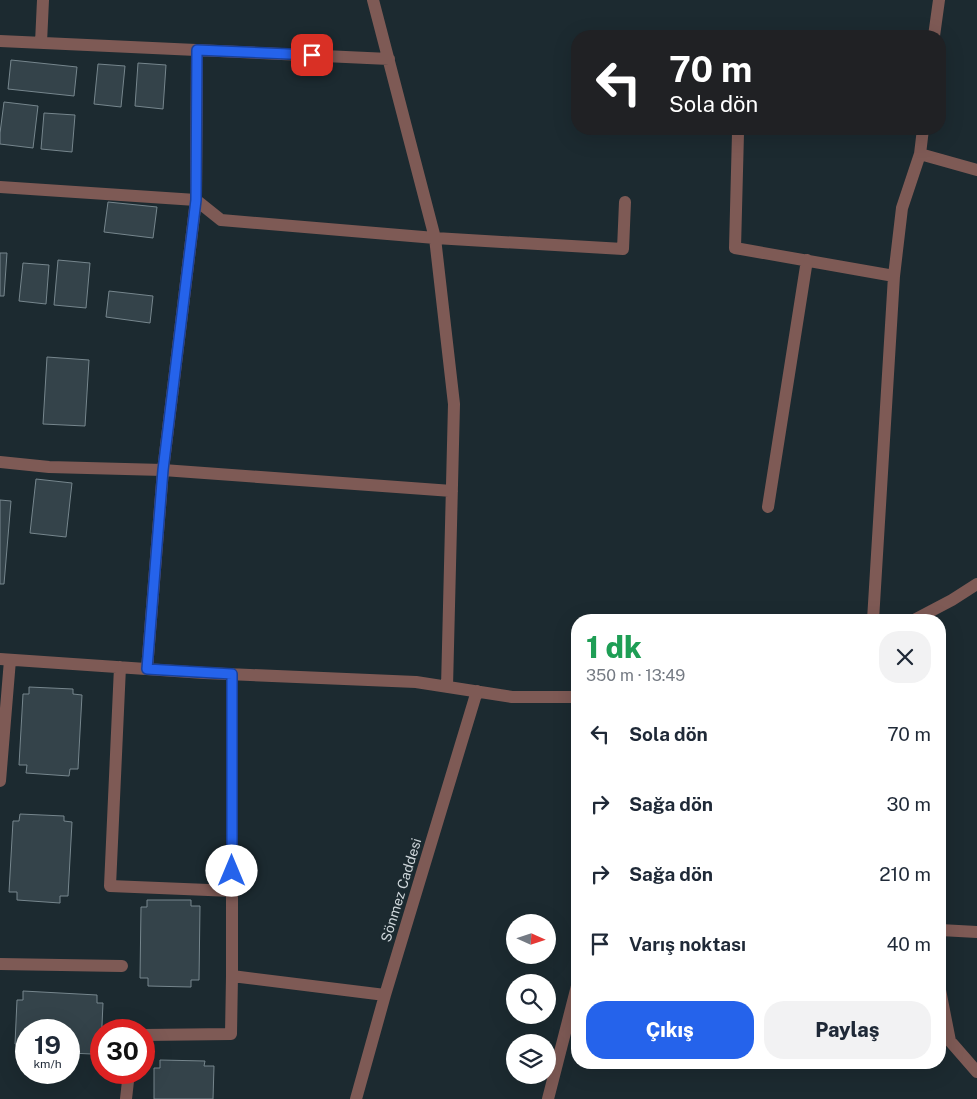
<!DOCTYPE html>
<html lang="tr">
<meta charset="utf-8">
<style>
:root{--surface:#fff;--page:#f2f2f3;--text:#1f2937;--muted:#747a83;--accent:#2563eb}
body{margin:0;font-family:"Public Sans",sans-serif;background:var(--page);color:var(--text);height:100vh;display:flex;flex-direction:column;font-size:19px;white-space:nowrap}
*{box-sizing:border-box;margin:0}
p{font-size:16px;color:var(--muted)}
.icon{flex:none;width:28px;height:28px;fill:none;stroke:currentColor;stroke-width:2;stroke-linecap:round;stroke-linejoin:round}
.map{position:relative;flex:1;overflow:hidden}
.side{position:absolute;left:571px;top:614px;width:375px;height:455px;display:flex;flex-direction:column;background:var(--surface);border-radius:20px;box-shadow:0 5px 20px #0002}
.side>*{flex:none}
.banner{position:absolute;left:571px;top:30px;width:375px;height:105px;border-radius:20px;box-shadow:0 5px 20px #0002;background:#202124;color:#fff;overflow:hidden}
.needle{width:32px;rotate:93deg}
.buttons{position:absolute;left:506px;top:914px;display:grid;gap:10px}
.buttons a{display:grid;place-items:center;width:50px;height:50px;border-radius:50%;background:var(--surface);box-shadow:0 5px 20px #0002;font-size:25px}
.speed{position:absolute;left:15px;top:1019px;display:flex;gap:10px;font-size:25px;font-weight:700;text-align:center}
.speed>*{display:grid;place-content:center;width:65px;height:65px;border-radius:50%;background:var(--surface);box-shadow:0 5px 20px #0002;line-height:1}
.speed small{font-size:12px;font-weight:400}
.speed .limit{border:8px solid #d22;background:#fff;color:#111}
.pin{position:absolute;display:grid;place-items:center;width:42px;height:42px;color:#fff;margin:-21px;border-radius:10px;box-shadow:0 2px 8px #0006}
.me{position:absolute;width:55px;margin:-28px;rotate:0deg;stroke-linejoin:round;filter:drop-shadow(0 0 4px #0008)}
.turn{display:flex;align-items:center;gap:18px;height:105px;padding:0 15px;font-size:22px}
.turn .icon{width:65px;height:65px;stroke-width:2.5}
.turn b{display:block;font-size:35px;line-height:42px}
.round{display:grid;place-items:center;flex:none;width:52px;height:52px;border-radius:20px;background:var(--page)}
.head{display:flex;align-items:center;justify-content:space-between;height:85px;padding:0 15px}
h1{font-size:30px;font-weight:800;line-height:38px;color:#1e9e55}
.primary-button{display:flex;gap:10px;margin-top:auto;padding:10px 15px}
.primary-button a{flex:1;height:58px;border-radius:20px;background:var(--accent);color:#fff;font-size:20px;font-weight:800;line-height:58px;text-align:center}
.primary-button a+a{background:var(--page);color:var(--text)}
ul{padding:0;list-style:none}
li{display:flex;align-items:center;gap:15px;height:70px;padding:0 15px}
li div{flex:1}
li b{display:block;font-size:19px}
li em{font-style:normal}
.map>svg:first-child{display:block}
.building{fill:#34434a;stroke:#76868d}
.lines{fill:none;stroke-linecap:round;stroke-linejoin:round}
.street{stroke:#7e5a55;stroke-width:12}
.route-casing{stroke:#184099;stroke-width:12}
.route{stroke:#2563eb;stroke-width:9}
.labels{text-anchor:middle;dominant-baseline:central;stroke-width:4.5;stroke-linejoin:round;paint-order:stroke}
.street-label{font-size:14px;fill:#cfd7db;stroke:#1c2a30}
</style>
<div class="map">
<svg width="977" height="1099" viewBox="0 0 977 1099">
<rect width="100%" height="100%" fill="#1c2a30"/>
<!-- building -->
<path class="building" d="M11 60 77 67 74 96 8 89Z
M138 63 166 65 163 109 135 106Z
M98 64 125 66 121 107 94 104Z
M4 102 38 106 33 148 0 144V133Z
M44 113 75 115 72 152 41 149Z
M108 202 157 207 153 238 104 232Z
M0 253H7L4 296H0Z
M58 260 90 263 86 308 54 305Z
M23 263 49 265 46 304 19 301Z
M109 291 153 296 150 323 106 317Z
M47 357 89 360 85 426 43 424Z
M36 479 72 483 66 537 30 533Z
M0 500 11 501 4 584H0Z
M29 687 73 689V694L82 695 78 769H70L69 776 26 773 27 765H19L23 694H29Z
M20 814 64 816V821L72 822 68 896H60V903L17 900V892H9L13 821H19Z
M147 900H191V906H200L199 980H191V987L148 986V978H140L141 907H147Z
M23 991 97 995V1003H103L101 1047 93 1046 92 1054 69 1053V1030H26V1051L22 1050V1044H15L17 1000H23Z
M160 1060 205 1061 204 1066H214L213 1099H154V1068H160Z"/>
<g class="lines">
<!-- street -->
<path class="street" d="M373 0 435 238 454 404 447 687
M934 36 939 0
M0 41 389 59
M41 43 43 0
M738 133 735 248 894 276
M920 154 923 129
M0 187 196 200 221 220 435 238 623 249 625 202
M0 462 49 467 163 470 452 491
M768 507 807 260
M873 620 894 276 902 208 920 154 977 170
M914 620 952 600 977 584
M0 659 204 673 416 682 512 697H578
M120 667 110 886 233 891
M147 669 163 470 196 200 197 50
M232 674V976L385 995
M0 781 10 660
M940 930 977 932
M0 964 122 966
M940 990 950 1041 977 1072
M144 1035 231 1034 232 976
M126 1099 129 1072
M356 1099 385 995 477 691
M548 1099 578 982"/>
</g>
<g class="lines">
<defs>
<path id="route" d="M232 871V674L147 669 163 470 196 200 197 50 312 55"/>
</defs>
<!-- route casing -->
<use href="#route" class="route-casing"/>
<!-- route -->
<use href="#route" class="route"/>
</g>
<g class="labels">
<!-- street labels -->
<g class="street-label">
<text transform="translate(401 890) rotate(-73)">Sönmez Caddesi</text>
</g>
</g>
</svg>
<div class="buttons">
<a><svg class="needle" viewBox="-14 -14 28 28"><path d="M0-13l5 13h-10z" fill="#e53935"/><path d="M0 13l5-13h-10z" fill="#747a83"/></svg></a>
<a><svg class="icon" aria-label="search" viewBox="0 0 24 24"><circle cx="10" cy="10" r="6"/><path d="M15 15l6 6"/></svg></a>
<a><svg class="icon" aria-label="layers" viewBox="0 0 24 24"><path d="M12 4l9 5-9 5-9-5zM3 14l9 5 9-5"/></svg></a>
</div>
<div class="speed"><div>19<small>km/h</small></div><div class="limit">30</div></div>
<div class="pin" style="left:312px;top:55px;background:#d93025"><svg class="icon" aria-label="arrive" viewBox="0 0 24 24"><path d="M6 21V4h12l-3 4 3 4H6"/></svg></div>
<svg class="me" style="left:232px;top:871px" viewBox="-20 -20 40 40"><circle r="19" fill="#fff"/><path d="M0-13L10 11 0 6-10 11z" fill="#2563eb"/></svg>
<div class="banner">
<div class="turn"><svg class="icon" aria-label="left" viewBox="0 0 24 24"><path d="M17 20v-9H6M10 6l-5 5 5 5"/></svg><div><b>70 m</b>Sola dön</div></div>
</div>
<section class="side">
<div class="head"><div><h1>1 dk</h1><p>350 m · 13:49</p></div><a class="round"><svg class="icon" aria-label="close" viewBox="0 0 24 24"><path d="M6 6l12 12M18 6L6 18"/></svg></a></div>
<ul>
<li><svg class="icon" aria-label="left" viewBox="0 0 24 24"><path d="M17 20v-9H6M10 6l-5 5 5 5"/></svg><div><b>Sola dön</b></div><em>70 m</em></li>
<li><svg class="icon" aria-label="right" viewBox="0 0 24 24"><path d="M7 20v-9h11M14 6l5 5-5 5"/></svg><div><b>Sağa dön</b></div><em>30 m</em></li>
<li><svg class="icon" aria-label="right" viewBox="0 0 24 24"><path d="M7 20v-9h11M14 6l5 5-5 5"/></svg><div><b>Sağa dön</b></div><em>210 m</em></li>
<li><svg class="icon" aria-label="arrive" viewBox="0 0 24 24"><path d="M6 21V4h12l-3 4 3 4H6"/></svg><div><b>Varış noktası</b></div><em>40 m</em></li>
</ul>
<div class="primary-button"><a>Çıkış</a><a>Paylaş</a></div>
</section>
</div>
